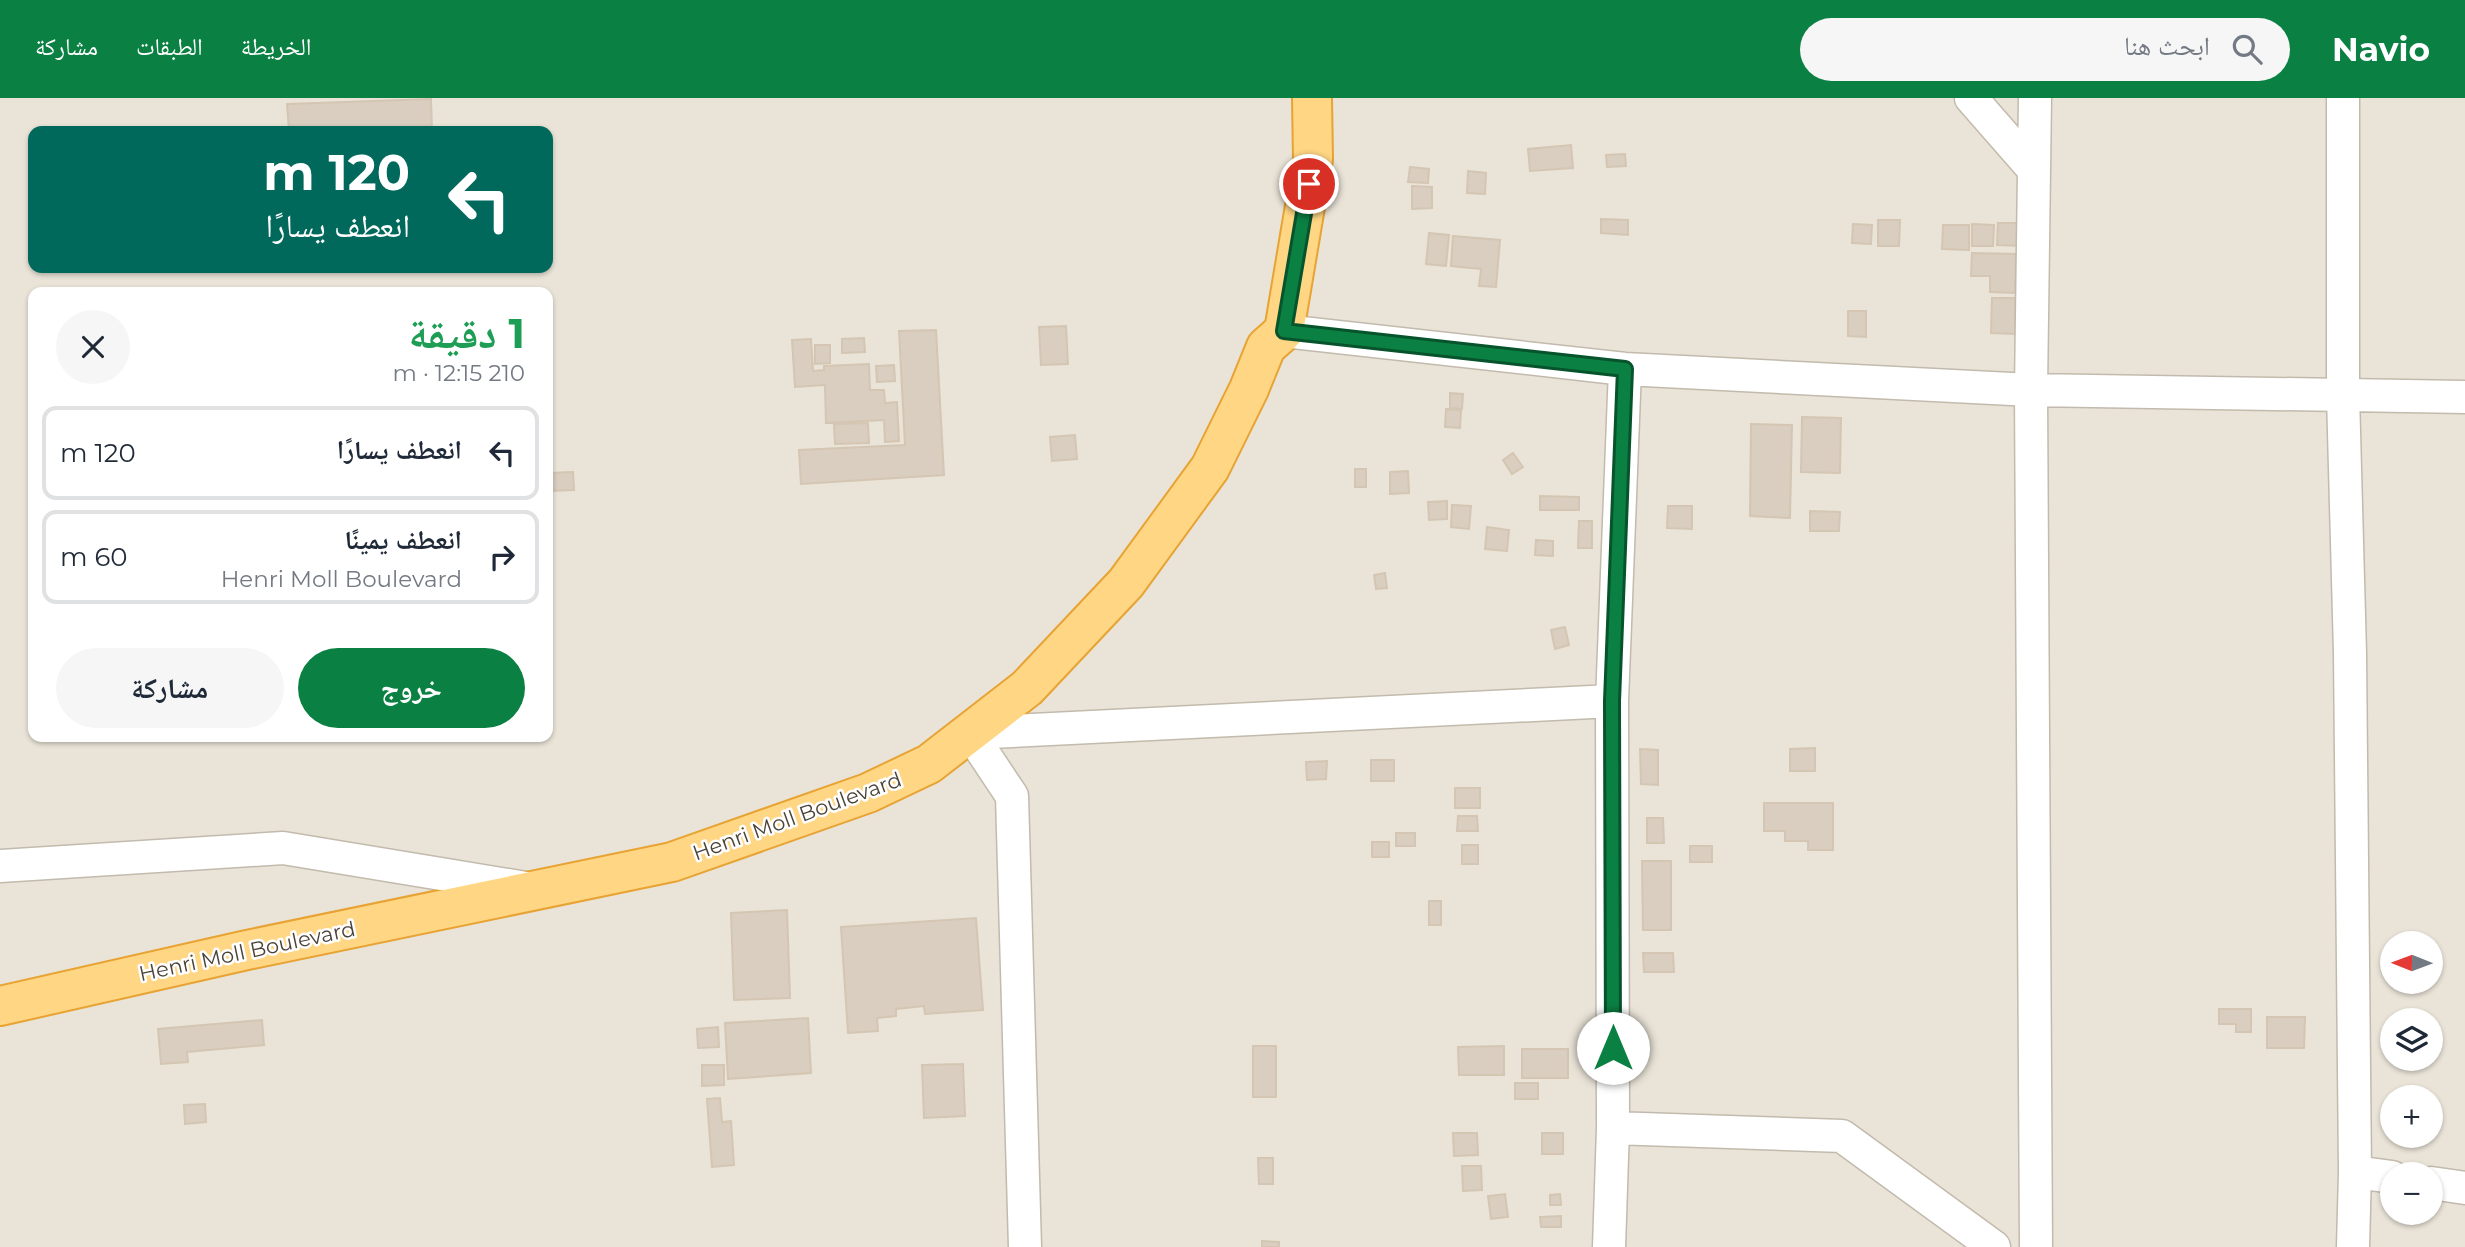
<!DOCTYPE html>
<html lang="ar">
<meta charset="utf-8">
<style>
:root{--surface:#fff;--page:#f6f6f7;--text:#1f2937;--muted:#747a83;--line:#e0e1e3;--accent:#0b8043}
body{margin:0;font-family:Montserrat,"Noto Naskh Arabic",sans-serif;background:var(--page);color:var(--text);direction:rtl;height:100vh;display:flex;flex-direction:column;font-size:26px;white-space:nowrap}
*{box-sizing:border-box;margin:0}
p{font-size:23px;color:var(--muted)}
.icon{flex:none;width:38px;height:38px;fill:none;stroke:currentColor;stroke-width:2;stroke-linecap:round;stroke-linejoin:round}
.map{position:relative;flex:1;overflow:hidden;direction:ltr}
.drawer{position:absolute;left:28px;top:189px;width:525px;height:455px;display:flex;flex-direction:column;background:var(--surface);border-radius:14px;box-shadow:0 2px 5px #0004;direction:rtl}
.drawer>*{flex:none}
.banner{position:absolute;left:28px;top:28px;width:525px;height:147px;border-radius:14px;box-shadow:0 2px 5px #0004;direction:rtl;background:#00695c;color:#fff;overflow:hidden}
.needle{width:46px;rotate:271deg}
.controls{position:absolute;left:2380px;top:833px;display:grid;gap:14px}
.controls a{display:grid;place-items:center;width:63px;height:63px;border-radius:50%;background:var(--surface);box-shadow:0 2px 5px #0004;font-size:35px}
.pin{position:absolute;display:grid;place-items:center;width:60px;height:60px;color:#fff;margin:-30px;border:4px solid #fff;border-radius:50%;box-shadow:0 2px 7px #0007}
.me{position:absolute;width:77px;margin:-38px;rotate:0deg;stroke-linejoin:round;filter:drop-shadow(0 0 5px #0008)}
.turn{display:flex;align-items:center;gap:24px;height:147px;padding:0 28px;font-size:32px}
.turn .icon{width:91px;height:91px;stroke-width:2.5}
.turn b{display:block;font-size:49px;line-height:60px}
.round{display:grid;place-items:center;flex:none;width:74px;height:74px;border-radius:37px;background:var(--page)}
.head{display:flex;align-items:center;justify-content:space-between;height:119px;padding:0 28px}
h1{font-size:42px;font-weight:700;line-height:52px;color:#1e9e55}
.cta{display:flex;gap:14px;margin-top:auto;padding:14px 28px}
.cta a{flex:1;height:80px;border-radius:42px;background:var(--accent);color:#fff;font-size:28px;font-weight:700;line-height:80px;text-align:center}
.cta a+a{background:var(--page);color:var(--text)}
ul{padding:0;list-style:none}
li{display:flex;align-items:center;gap:21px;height:94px;margin:0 14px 10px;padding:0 14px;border:4px solid var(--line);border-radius:14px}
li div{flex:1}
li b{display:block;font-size:26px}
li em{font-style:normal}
header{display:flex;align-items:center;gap:42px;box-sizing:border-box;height:98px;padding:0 35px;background:var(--accent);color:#fff}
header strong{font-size:33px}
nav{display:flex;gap:38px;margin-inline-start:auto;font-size:24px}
.search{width:490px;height:63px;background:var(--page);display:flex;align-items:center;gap:18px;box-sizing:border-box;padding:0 24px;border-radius:38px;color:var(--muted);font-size:26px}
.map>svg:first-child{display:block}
.residential{fill:#eae4d8;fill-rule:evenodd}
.building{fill:#d9cebf;stroke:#d4c6b2;stroke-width:2}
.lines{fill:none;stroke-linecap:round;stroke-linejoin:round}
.minor-casing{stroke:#c2baac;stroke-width:35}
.trunk-casing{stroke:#e7a333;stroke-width:42}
.minor{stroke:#fff;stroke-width:32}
.trunk{stroke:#ffd684;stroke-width:38}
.route-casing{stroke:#07532c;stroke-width:18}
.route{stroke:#0b8043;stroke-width:12}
.labels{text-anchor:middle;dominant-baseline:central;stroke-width:5;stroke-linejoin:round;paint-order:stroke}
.street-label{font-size:21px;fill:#4b4338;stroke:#fff}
</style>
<header>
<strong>Navio</strong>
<div class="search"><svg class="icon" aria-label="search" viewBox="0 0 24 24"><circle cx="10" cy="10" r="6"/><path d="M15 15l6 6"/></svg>ابحث هنا</div>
<nav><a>الخريطة</a><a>الطبقات</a><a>مشاركة</a></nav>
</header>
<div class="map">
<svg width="2465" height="1149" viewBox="0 0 2465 1149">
<rect width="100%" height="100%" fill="#f6f2eb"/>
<!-- residential -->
<path class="residential" d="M0 0H2465V1149H0ZM33 33H548V170H33ZM33 194H548V639H33ZM2392 845H2431V884H2392ZM2392 922H2431V961H2392ZM2392 999H2431V1038H2392ZM2392 1076H2431V1115H2392Z"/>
<!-- building -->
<path class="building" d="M431 1 432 33H289L287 6Z
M1571 47 1573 70 1530 73 1528 51Z
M1625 56 1626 68 1607 69 1606 57Z
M1410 69 1429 71 1428 85 1408 84Z
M1468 73 1486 75 1485 96 1467 95Z
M1412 88 1432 89V110L1412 111Z
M1601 121 1628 122V137L1601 135Z
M1878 122H1900L1899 148H1878Z
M1998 125H2022V148L1997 147Z
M1853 126 1872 127 1871 146 1852 145Z
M1972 126 1994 127 1993 148H1972Z
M1943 127H1969V152L1942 151Z
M1429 135 1449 137 1446 168 1426 166Z
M1453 138 1500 142 1496 189 1479 188 1481 171 1451 168Z
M1972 155 2016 156 2015 195 1990 194V178H1971Z
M1992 200H2015V236L1991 235Z
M1848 213H1866V239L1848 238Z
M1066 228 1068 266 1041 267 1039 229Z
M936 232 944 377 801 386 799 352 905 347 899 233Z
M864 240 865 254 842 255V241Z
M811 241 813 273 824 272V268L869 266 870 292H884L885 305 897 304 899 343 885 344 884 322 826 325 825 287 795 289 792 242Z
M815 247H830V265L815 266Z
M894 267 895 283 877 284 876 268Z
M1450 295 1463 296 1462 311 1450 310Z
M1446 311 1461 312 1460 330 1445 329Z
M1802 319 1841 320 1840 375 1801 374Z
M868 325 869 345 835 346 834 326Z
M1751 326 1792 327 1790 420 1750 418Z
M1075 337 1077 361 1052 363 1050 339Z
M1513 355 1523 369 1512 376 1503 362Z
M1355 371H1366V389H1355Z
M1408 373 1409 395 1390 396V374Z
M573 374 574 392 550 393 549 375Z
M1540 398 1579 399V412H1540Z
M1447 403V421L1429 422 1428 404Z
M1452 407 1471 408 1469 431 1451 429Z
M1668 408H1692V431L1667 430Z
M1810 413 1840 414 1839 433H1810Z
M1579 423H1592V450H1578Z
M1487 429 1509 432 1507 453 1485 451Z
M1536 442 1553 443V458L1535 457Z
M1385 475 1387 490 1376 491 1374 477Z
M1565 529 1569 547 1555 551 1551 532Z
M1815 650V673H1790V651Z
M1640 651 1658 652V687L1641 686Z
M1371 662H1394V683H1371Z
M1327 663 1326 681 1307 682 1306 664Z
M1455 690H1480V710H1455Z
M1764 705H1833V752H1808V743H1785V733H1764Z
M1458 718H1477L1478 733H1457Z
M1647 720H1663L1664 745H1647Z
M1396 735H1415V748H1396Z
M1372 744H1389V759H1372Z
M1462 747H1478V766H1462Z
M1690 748H1712V764H1690Z
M1642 763H1671V832H1643Z
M1429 803H1441V827H1429Z
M787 812 790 900 734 902 731 815Z
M976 820 983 912 925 916 924 908 896 911V918L877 920 878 933 848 935 841 829Z
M1643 855H1673L1674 874H1644Z
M2219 911H2251V934H2236V926H2219Z
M2267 919H2305L2304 950H2267Z
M808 920 811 975 728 981 725 925Z
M262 922 264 947 187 954 188 964 161 966 158 931Z
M718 929 719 949 698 950 697 931Z
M1253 948H1276V999H1253Z
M1504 948V977H1459L1458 949Z
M1522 951H1568V980H1522Z
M963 966 965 1018 924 1020 922 967Z
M702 967H724V987L702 988Z
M1515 985H1538V1001H1515Z
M720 1000 722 1024 731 1023 734 1067 712 1069 707 1001Z
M205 1006 206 1024 185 1026 184 1007Z
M1453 1035H1477L1478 1057 1454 1058Z
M1542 1035H1563V1056H1542Z
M1258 1060H1273V1086H1259Z
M1462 1068H1481L1482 1092 1463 1093Z
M1505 1096 1508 1119 1491 1121 1488 1098Z
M1560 1096 1561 1107H1550V1097Z
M1561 1118V1129H1541L1540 1119Z
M1262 1143 1279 1144V1149H1262Z"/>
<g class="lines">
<defs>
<path id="minor" d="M1971 0 2034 72
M2035 0 2031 292 2036 1149
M2343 0V297L2350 555 2355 1074 2353 1149
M1284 233 1625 271 2031 292 2465 299
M970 635 1612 603
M970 635 1012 698 1025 1149
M0 768 283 750 526 790
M1613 1030 1842 1038 1994 1149
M2355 1074 2392 1079
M2431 1085 2465 1090
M1609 1149 1613 1030 1612 603 1625 271"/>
<path id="trunk" d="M0 908 247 852 672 764 868 695 929 666 1027 590 1126 485 1210 370 1249 291 1266 249 1284 233 1313 61 1312 0"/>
</defs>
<!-- minor casing -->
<use href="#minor" class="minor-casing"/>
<!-- trunk casing -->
<use href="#trunk" class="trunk-casing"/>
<!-- minor -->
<use href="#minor" class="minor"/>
<!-- trunk -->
<use href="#trunk" class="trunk"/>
</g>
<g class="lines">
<defs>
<path id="route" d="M1309 86 1284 233 1625 271 1612 603 1613 950"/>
</defs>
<!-- route casing -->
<use href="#route" class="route-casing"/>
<!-- route -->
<use href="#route" class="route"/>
</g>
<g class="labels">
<!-- street labels -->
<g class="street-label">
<text transform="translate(797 718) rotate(-20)">Henri Moll Boulevard</text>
<text transform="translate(247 853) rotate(-12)">Henri Moll Boulevard</text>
</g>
</g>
</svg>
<div class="controls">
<a><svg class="needle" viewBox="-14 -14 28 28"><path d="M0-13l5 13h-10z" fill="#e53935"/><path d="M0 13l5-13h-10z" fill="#747a83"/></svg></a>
<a><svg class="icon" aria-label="layers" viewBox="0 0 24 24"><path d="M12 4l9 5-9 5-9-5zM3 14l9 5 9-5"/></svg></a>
<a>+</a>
<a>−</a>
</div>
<div class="pin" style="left:1309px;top:86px;background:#d93025"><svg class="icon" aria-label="arrive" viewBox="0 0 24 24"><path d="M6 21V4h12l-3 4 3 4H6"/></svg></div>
<svg class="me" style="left:1613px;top:950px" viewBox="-20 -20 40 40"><circle r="19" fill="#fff"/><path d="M0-13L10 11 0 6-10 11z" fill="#0b8043"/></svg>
<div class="banner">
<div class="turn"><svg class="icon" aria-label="left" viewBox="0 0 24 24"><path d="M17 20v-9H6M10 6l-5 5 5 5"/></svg><div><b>120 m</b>انعطف يسارًا</div></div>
</div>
<section class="drawer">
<div class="head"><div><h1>1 دقيقة</h1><p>210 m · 12:15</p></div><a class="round"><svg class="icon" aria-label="close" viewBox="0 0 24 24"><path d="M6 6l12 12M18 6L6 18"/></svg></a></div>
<ul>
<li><svg class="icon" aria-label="left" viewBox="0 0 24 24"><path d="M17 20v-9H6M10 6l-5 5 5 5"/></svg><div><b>انعطف يسارًا</b></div><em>120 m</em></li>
<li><svg class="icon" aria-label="right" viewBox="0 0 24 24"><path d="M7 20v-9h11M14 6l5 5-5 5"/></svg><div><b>انعطف يمينًا</b><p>Henri Moll Boulevard</p></div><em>60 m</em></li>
</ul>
<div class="cta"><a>خروج</a><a>مشاركة</a></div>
</section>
</div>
